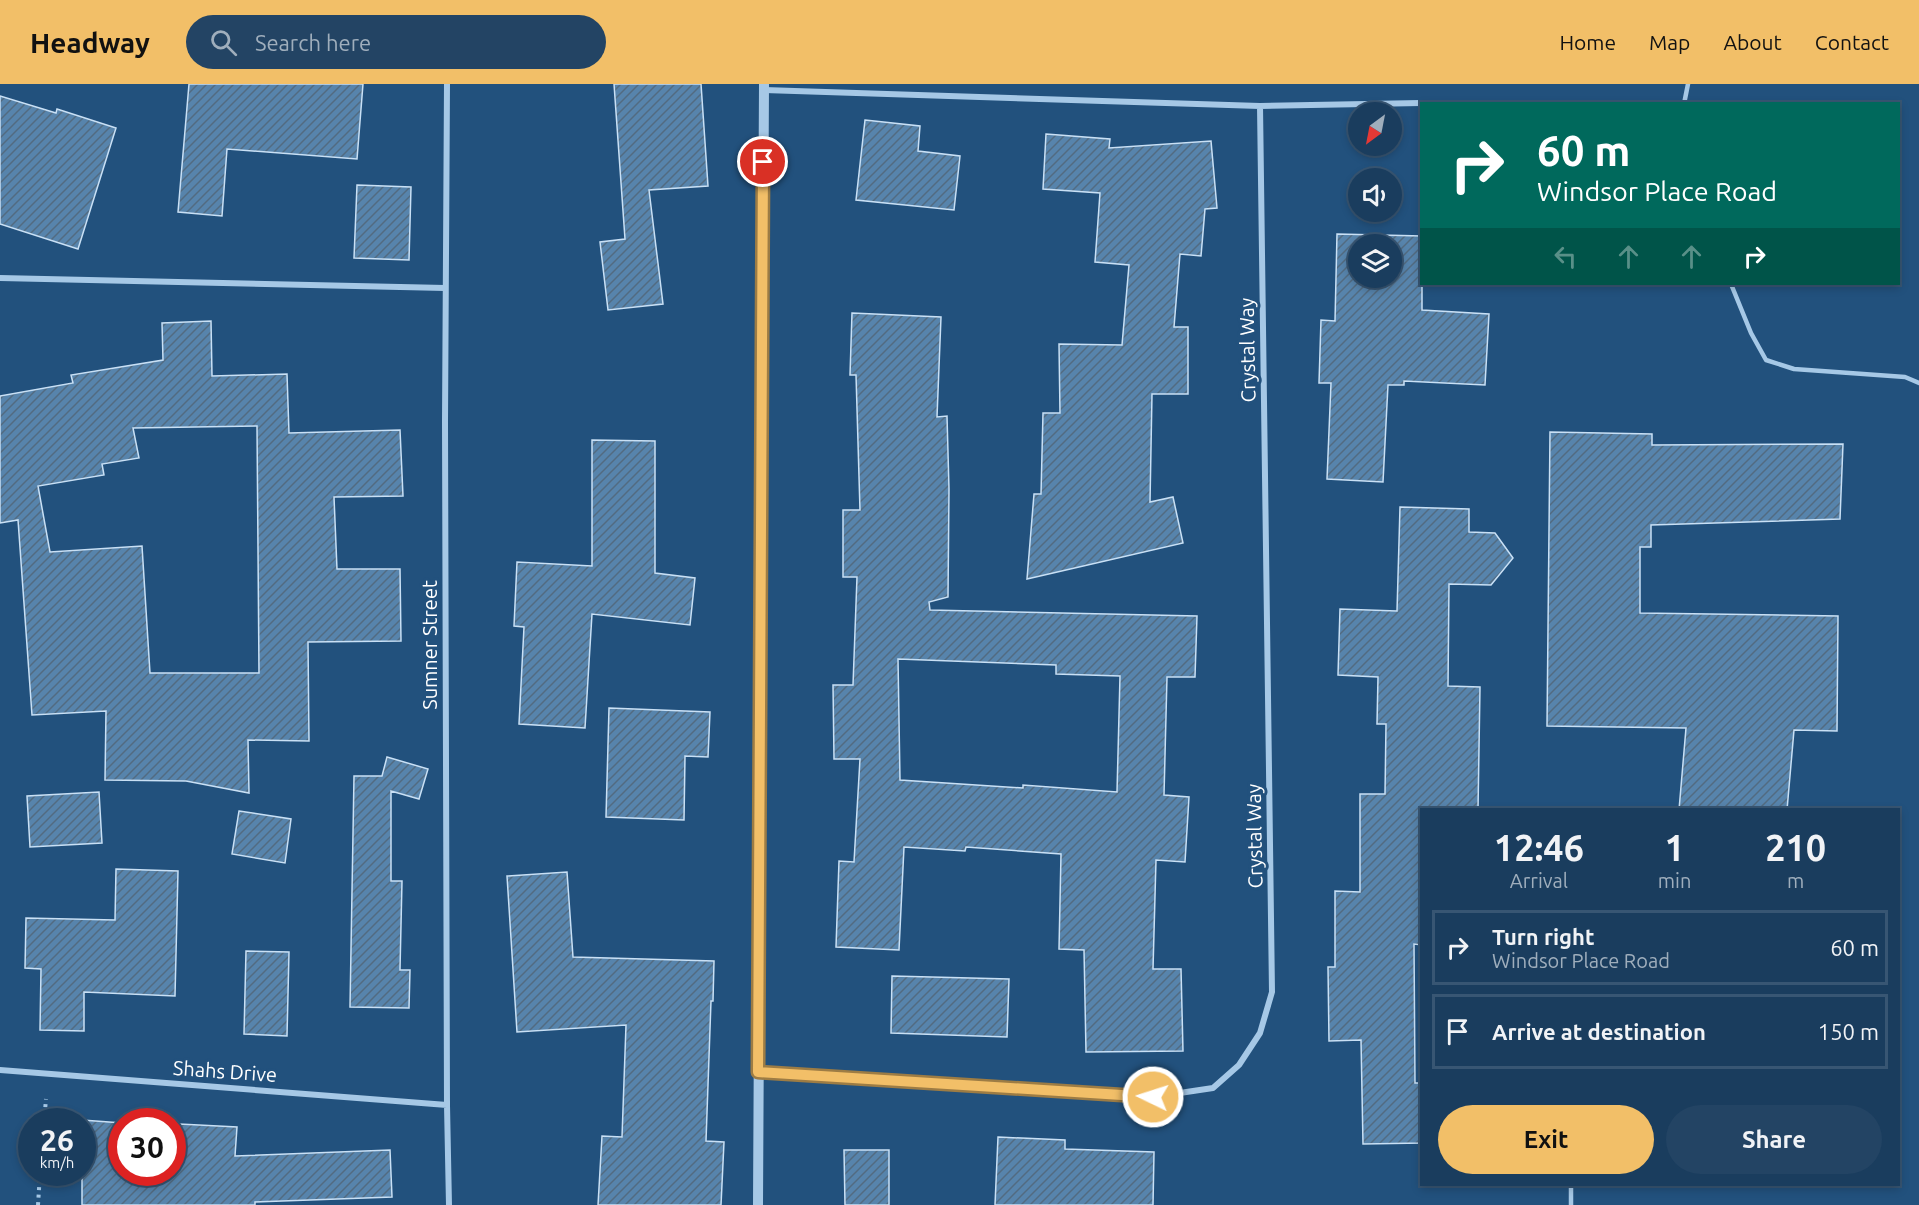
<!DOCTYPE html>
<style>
:root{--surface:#1a3d5e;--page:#234464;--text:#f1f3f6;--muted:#9faebc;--line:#385673;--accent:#f2bf68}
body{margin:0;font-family:Ubuntu,sans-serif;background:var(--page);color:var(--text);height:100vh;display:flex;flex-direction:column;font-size:22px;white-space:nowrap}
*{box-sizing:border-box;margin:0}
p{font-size:20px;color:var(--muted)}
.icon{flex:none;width:33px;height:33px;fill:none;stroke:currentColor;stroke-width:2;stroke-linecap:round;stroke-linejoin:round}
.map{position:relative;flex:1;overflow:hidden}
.side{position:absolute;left:1420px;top:724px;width:480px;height:378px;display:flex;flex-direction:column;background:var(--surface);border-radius:0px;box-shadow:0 3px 9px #0003,0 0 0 2px var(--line)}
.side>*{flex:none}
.top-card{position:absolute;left:1420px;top:18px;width:480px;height:183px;border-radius:0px;box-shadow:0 3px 9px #0003,0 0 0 2px var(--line);background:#00695c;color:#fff;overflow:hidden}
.needle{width:39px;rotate:212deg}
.buttons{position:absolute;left:1348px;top:18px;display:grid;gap:12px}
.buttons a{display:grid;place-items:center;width:54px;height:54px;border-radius:50%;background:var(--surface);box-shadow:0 3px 9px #0003,0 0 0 2px var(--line);font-size:30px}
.speed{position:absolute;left:18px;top:1024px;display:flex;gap:12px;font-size:30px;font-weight:700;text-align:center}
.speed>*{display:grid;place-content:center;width:78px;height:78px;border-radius:50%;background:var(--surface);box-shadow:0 3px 9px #0003,0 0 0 2px var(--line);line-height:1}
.speed small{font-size:15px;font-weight:400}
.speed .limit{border:9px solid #d22;background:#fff;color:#111}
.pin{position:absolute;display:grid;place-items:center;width:51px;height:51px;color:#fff;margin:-26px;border:3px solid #fff;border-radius:50%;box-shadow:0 2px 6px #0007}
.me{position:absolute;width:66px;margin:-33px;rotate:274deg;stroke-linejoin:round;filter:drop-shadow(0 0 4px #0008)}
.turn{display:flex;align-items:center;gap:21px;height:126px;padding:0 18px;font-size:27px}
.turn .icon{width:78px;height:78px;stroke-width:2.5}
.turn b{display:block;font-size:42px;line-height:51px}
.lanes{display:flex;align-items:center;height:57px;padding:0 18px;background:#0003;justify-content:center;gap:30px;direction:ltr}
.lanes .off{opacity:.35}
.eta{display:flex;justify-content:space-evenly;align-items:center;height:102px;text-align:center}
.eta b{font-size:36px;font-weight:700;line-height:42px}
.cta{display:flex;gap:12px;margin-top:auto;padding:12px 18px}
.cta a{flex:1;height:69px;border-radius:36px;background:var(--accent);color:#111;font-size:24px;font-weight:700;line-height:69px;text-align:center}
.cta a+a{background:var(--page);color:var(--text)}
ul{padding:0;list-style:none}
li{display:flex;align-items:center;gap:18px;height:75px;margin:0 12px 9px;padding:0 6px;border:3px solid var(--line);border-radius:0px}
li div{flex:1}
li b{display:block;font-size:22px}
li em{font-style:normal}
header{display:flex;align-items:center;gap:36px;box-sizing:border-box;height:84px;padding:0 30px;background:var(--accent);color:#111}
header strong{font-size:28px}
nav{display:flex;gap:33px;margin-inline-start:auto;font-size:21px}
.search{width:420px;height:54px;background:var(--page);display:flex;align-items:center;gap:15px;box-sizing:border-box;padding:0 21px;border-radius:33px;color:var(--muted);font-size:22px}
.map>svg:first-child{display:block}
.building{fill:url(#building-hatch);stroke:#c9e0f5;stroke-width:1.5;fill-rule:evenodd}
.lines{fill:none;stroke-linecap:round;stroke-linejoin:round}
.path{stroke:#a6c8e6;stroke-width:4;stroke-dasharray:3 4.5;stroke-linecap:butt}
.service{stroke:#a6c8e6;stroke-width:4.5}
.minor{stroke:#a6c8e6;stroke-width:6}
.tertiary{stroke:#a6c8e6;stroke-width:10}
.route-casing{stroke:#9d7c44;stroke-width:15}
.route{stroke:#f2bf68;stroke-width:10}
.labels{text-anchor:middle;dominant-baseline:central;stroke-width:6;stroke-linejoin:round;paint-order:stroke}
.street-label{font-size:20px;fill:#fff;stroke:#22517d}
</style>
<header>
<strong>Headway</strong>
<div class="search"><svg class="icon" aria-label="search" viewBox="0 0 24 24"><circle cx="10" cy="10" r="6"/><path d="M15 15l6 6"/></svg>Search here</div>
<nav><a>Home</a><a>Map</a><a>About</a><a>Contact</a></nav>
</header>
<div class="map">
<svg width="1919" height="1121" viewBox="0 0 1919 1121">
<defs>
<pattern id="building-hatch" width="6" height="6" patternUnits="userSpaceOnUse" patternTransform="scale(1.5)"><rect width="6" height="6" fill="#5784ac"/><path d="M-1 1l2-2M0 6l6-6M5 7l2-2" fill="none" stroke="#526b81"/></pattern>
</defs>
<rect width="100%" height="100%" fill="#22517d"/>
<!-- building -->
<path class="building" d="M189 0H363L357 75 227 65 222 132 178 128Z
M614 0H701L708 102 649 106 663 220 608 226 600 158 625 155Z
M0 12 56 29 57 25 116 44 78 165 0 140Z
M865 36 920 42 918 67 960 72 954 126 856 116Z
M1046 50 1110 55 1109 64 1211 57 1217 124 1205 125 1201 172 1180 170 1174 243H1188V310H1152L1150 418 1173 413 1183 459 1027 495 1034 410H1041L1043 329H1060L1059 260 1122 261 1129 181 1095 178 1100 109 1043 105Z
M357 101 411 103 409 176 354 174Z
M1337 150 1422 152V226L1489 230 1485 301 1404 297V301H1388L1383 398 1327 395 1331 299H1319L1321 236 1335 237ZM1359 160H1392V194H1359Z
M852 229 941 233 937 333 947 332 949 405 948 513 929 518 930 526 1197 532 1195 593H1167L1164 711 1189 713 1185 778 1156 776 1153 885H1181L1183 967 1086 968 1084 866 1059 865 1061 770 966 763 965 767 904 763 899 866 836 863 839 777 854 778 860 675H834L833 601H853L857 493H843V426H860L856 291H850ZM898 575 1056 581V590L1120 592 1117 708 1023 701V704L900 696Z
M211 237 212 292 287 290 289 349 400 346 403 412 334 413 337 485H400L401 557 308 558 309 657 248 656 249 709 186 697 105 696 106 627 32 631 18 436 0 439V312L73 299 71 291 163 276 162 239ZM257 342 259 589H150L142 462 50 468 38 402 104 391 102 380 139 374 133 344Z
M1550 348 1652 350V361L1843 360 1840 435 1651 441V463H1640V529L1838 532 1837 647 1794 646 1787 726H1679L1686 644 1547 642Z
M592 356 655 357V489L695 494 690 541 592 530 585 644 519 640 524 543 514 542 517 478 592 482Z
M1400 423 1469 425V448L1495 449 1513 474 1491 501 1449 500 1448 602 1480 603 1478 726H1422V861L1414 860 1415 999H1422V1059L1363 1060 1361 956 1329 957 1328 883H1335V807L1360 808V710H1385L1386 640H1377L1378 593 1338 591 1340 525 1397 527Z
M609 624 710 628 708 673 685 672 684 736 606 733Z
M387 673 428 685 419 715 391 707V797H402L400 886H410L409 924 350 923 354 692H382Z
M99 708 102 759 30 763 27 712Z
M239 727 291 735 285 779 232 770Z
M116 785 178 787 175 912 84 908V947L40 946 41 885 25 884 26 834 115 836Z
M567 788 573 873 714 877 713 917H711L706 1057 724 1058 721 1121H598L602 1052 622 1053 626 941 517 948 507 792Z
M246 867 289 868 287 952 244 950Z
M892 892 1009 895 1007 953 891 949Z
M82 1036 122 1039V1089H172V1043L180 1044V1040L237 1043 235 1072 390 1066 392 1113 255 1118V1121H82Z
M998 1053 1065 1056V1065L1154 1068 1153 1121H995Z
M844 1066H889V1121H845Z"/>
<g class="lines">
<!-- path -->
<path class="path" d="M44 1038 46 1015
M38 1121 40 1089"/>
<!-- service -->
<path class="service" d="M1684 20 1688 0
M1731 200 1751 249 1766 276 1794 285 1905 293 1919 299
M1571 1101V1121"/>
<!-- minor -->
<path class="minor" d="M447 0 445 338 447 1021 449 1121
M764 6 1260 22 1421 19
M0 194 445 204
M0 986 447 1021
M758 988 1153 1013 1213 1004 1239 981 1260 949 1272 908 1260 22"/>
<!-- tertiary -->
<path class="tertiary" d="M758 1121 764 0"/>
</g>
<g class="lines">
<defs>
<path id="route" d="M763 78 758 988 1153 1013"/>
</defs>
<!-- route casing -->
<use href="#route" class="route-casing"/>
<!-- route -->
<use href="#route" class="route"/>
</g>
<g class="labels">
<!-- street labels -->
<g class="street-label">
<text transform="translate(1247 266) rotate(-91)">Crystal Way</text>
<text transform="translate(429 561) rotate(-90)">Sumner Street</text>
<text transform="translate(1254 752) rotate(-91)">Crystal Way</text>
<text transform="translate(225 987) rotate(4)">Shahs Drive</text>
</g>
</g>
</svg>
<div class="buttons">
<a><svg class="needle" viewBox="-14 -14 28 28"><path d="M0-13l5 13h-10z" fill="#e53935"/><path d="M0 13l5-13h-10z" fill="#9faebc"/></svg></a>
<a><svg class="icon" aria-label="sound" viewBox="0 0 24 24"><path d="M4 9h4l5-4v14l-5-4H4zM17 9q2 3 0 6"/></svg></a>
<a><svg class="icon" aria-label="layers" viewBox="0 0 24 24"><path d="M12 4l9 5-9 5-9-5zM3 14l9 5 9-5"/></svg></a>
</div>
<div class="speed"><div>26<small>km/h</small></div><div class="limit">30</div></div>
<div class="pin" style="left:763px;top:78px;background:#d93025"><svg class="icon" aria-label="arrive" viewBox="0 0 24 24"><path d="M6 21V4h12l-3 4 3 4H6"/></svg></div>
<svg class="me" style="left:1153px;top:1013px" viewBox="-20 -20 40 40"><circle r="17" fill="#f2bf68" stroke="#fff" stroke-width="3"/><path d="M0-11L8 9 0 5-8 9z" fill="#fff"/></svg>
<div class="top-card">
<div class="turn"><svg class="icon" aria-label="right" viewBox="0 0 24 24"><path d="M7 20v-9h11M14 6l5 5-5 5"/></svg><div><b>60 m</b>Windsor Place Road</div></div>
<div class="lanes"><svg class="icon off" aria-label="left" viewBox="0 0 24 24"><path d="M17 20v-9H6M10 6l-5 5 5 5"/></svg><svg class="icon off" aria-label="ahead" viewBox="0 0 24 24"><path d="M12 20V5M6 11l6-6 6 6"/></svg><svg class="icon off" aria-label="ahead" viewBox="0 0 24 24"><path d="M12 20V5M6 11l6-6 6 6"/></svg><svg class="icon" aria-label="right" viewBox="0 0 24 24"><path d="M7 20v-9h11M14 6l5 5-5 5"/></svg></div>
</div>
<section class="side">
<div class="eta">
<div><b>12:46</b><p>Arrival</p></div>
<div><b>1</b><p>min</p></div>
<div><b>210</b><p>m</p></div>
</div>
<ul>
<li><svg class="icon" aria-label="right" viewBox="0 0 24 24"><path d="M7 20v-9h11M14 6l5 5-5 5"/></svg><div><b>Turn right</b><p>Windsor Place Road</p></div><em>60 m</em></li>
<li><svg class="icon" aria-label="arrive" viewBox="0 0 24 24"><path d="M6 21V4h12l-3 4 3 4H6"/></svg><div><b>Arrive at destination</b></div><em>150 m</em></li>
</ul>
<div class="cta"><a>Exit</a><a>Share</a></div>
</section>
</div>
